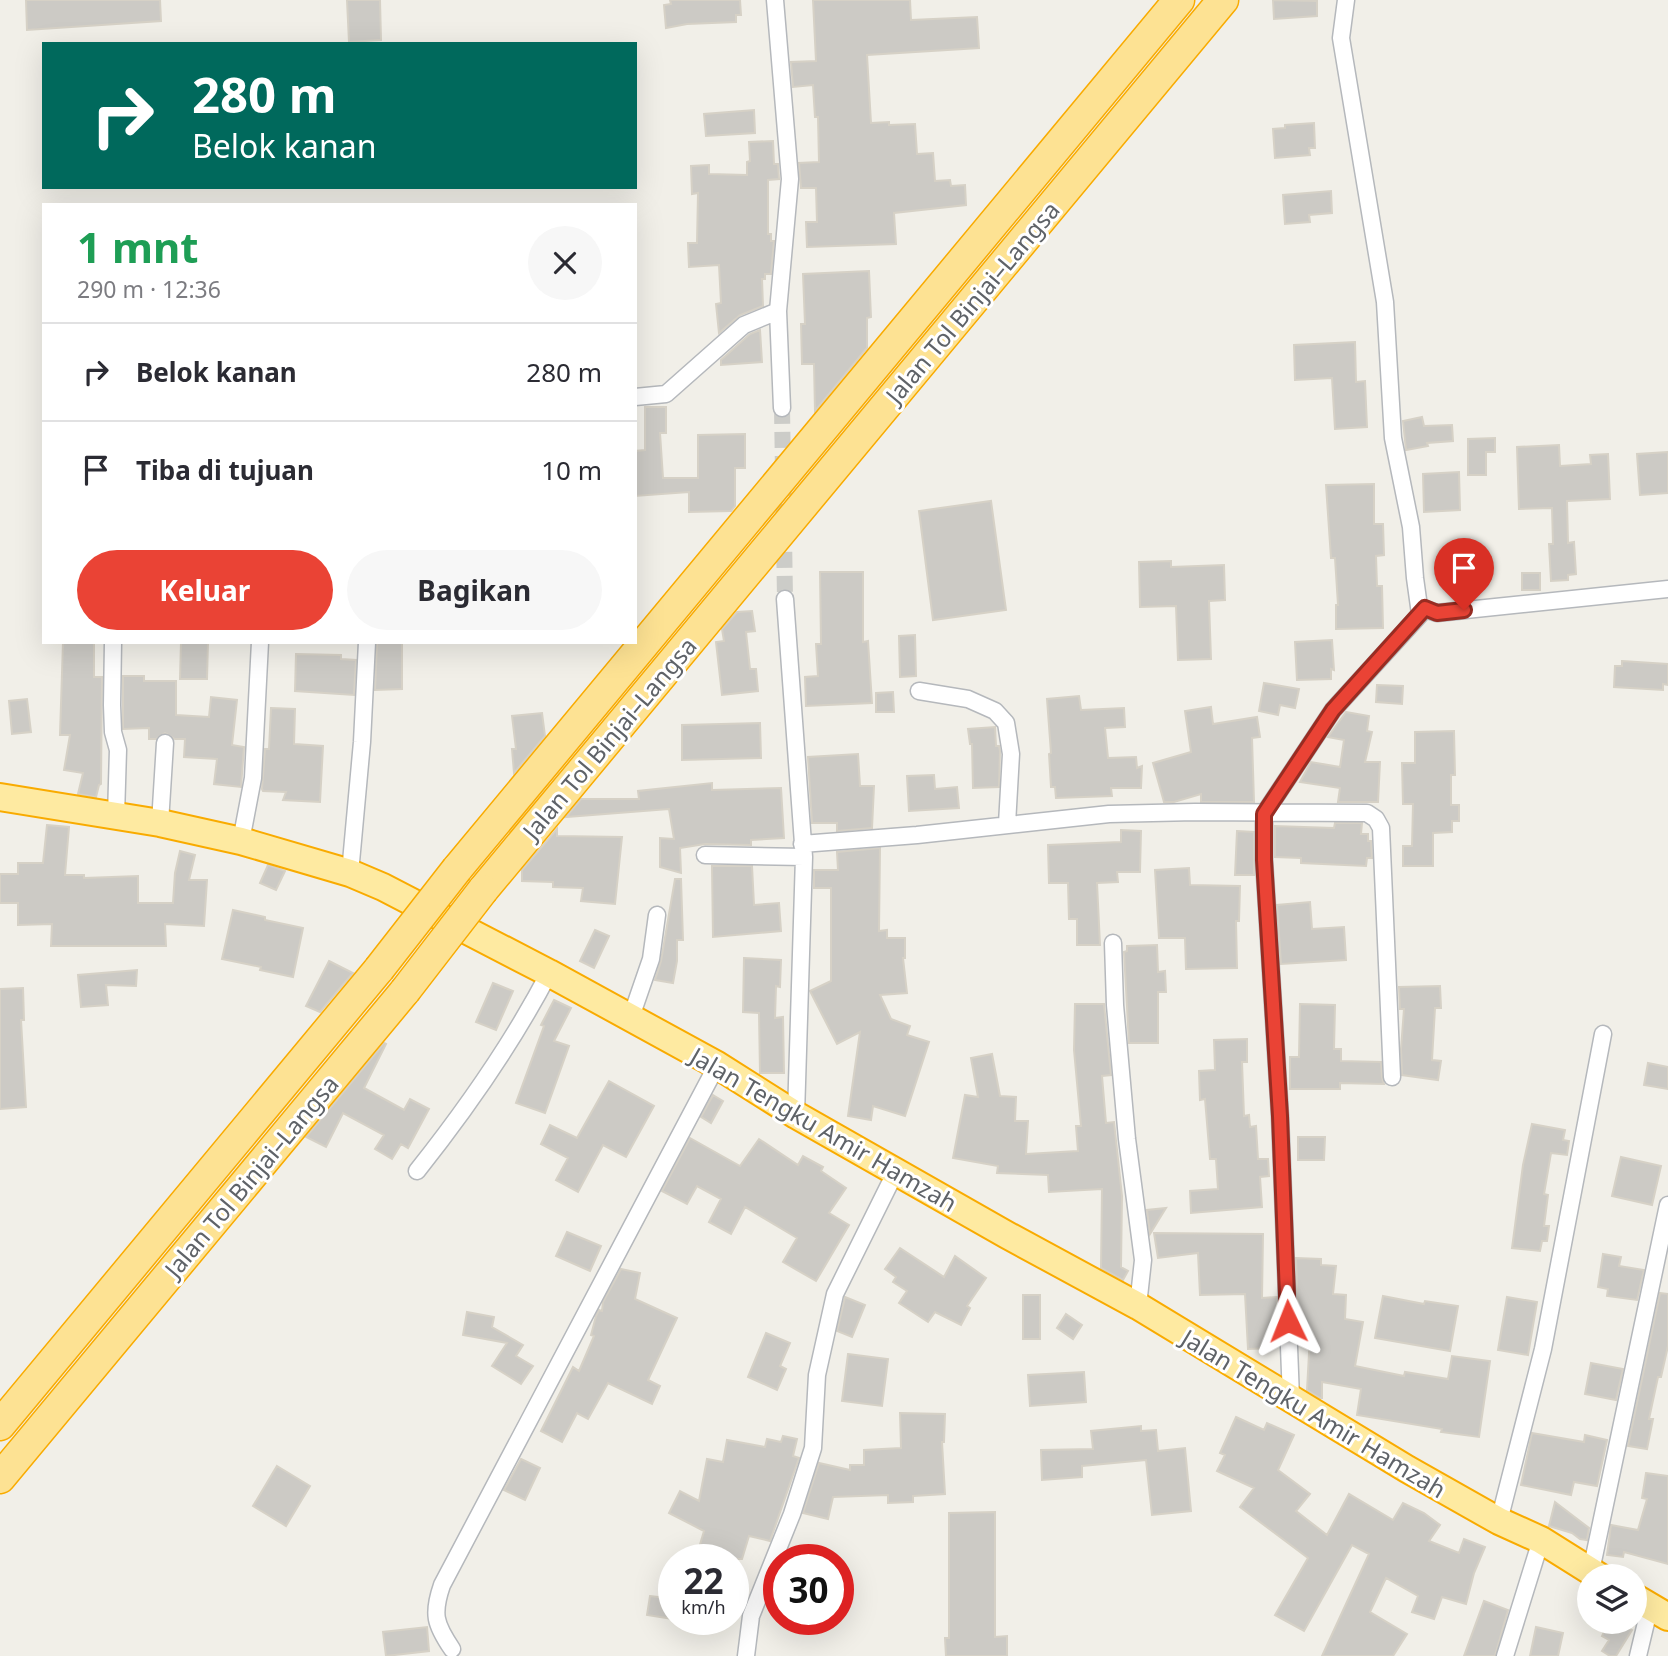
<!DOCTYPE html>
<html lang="id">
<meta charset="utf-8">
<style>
:root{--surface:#fff;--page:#f7f7f7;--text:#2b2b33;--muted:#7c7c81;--line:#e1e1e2;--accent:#ea4335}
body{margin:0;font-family:"Noto Sans",sans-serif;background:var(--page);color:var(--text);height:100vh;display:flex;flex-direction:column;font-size:26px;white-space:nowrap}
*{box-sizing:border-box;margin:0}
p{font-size:23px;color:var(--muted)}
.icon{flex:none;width:38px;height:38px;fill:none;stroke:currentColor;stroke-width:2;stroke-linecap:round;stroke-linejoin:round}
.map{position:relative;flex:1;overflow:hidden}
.panel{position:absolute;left:42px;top:203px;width:595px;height:441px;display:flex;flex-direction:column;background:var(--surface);border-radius:0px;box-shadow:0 7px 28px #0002}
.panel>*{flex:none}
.top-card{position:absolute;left:42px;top:42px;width:595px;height:147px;border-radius:0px;box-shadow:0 7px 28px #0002;background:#00695c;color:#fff;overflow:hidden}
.fabs{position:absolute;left:1577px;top:1564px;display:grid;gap:14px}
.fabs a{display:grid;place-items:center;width:70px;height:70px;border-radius:50%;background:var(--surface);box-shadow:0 7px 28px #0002;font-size:35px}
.speed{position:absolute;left:658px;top:1544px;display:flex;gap:14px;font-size:35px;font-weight:700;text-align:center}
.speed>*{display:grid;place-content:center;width:91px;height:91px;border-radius:50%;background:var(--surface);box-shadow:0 7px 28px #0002;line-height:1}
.speed small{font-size:18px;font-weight:400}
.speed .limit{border:10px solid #d22;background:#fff;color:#111}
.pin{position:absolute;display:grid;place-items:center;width:60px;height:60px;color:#fff;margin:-72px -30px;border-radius:50% 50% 50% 0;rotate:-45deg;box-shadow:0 0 7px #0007}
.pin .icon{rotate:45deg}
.me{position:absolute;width:77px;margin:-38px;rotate:358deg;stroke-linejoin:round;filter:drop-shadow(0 0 5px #0008)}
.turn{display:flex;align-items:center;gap:24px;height:147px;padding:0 35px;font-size:32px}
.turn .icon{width:91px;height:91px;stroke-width:2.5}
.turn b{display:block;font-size:49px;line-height:60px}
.round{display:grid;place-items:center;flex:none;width:74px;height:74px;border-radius:37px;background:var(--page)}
.headline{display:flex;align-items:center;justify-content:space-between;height:119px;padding:0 35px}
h1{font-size:42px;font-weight:700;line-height:52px;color:#1e9e55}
.cta{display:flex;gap:14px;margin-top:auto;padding:14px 35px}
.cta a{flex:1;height:80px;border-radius:42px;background:var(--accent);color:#fff;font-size:28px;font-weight:700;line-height:80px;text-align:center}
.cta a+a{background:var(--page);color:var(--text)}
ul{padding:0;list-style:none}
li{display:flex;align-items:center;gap:21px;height:98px;padding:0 35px;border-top:2px solid var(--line)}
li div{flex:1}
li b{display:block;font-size:26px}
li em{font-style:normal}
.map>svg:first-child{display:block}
.building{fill:#cccac5;stroke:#d6d1c6;stroke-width:2}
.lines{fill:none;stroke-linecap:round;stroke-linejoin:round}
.minor-tunnel{stroke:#ccccc8;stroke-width:16;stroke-dasharray:16 8;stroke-linecap:butt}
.minor-casing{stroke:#b5b8bc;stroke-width:19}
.trunk-casing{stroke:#f9ab00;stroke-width:30}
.motorway-casing{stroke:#f9ab00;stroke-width:33}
.minor{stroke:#fff;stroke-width:16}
.trunk{stroke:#feeaa1;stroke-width:26}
.motorway{stroke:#fde293;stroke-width:30}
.motorway-bridge-casing{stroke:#f9ab00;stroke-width:33;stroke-linecap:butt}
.motorway-bridge{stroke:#fde293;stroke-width:30}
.route-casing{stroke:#982c22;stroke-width:18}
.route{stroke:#ea4335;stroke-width:12}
.labels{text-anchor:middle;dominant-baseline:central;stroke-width:6;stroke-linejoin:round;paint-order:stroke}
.street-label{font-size:24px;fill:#5f6368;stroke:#fff}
</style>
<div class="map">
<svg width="1668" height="1656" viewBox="0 0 1668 1656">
<rect width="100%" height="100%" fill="#f1efe8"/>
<!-- building -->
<path class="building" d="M26 0H160L161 21 27 30Z
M347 0H380L381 40 349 42Z
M670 0H740L741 15H736V22L687 24 666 28 664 5 671 4Z
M813 0H910L911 20 977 17 979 48 867 55 871 123 889 122V125L915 124 917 154 933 153 935 181 950 180 951 186 965 185 966 205 894 213 896 244 807 247 806 222H817L816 188H801L799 163 819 162 818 117H815L813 85 793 87 791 62 816 61Z
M1273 0 1317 1V16L1274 19Z
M754 110 755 133 706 136 704 114Z
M1314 123 1315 148H1309L1310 155 1275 158 1273 129 1285 128V125Z
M773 141 774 164H778L779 179 768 180V234H771V241H774L771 274H765V279H762L763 306 740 315 719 333 716 304 721 303 719 265 689 267 688 243H697L698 193 692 194 691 166 709 165V174L747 175V162L750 161 749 142Z
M1331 191 1332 213 1309 215 1310 222 1285 224 1283 195Z
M869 271 871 317 867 318V348L815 411 814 364H802L801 324H805L803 274Z
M760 330 762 362 721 365V360L750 334Z
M1355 342 1356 382 1365 381 1367 427 1335 429 1332 378 1295 380 1294 345Z
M645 407H666V433H660L663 478H698V435L745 434V468H735V506L731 511 689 512V492L635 496V451L645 450Z
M1422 417 1424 426 1452 425 1453 441 1427 443 1428 446 1406 450 1403 421Z
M1495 438V452H1486V475H1468V439Z
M1559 445 1560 466 1591 464 1590 455 1608 454 1610 499 1567 501 1568 543 1574 542 1576 574 1568 575V580L1551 581 1549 544H1553L1552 508 1519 509 1517 447Z
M1668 452V493L1640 495 1637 454Z
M1459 472 1460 510 1424 512 1423 474Z
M1374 484V524H1383L1384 555 1376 556 1377 586H1382L1383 628 1336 629V605H1338L1335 558H1331L1326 485Z
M991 501 1006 610 933 620 919 511Z
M1171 561V567L1224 565 1225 600 1209 601 1211 659 1178 660 1176 606 1140 607 1139 562Z
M820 572H863V642L868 641 872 703 806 706 805 677 818 676 816 644H821Z
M1522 573H1540V590H1522Z
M752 611 755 631 746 632 750 669H756L758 691 722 695 716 642 724 641 722 629 737 612Z
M915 635 916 676 900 677 899 636Z
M1332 640 1334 670 1331 669V679L1297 680 1295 642Z
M63 642H94V677H102L101 784 99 785 96 797 78 794 83 773 64 770 70 735H60Z
M181 642H208L207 679H180Z
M377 642H402V689L375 690Z
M296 654 341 655V659L356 660 354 695 295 691Z
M1622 661 1668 664V685L1663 684V690L1614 687 1615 666H1622Z
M123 676H144V681H176V715L209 717 211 697 237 700 232 745 244 747 241 787 214 784 217 759 184 757 185 739H175L165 733 156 739H149V728L123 729Z
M1264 683 1299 689 1295 708 1280 705 1278 715 1259 711Z
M1377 685 1403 686 1402 704 1376 702Z
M893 692 894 712H876V693Z
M1079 696 1081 710 1124 708 1125 727 1105 728 1108 758 1136 757 1137 768 1142 766 1141 788H1111L1112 796 1056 798 1055 787H1051L1049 754 1051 753 1047 699Z
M27 699 31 732 12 734 9 701Z
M1211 707 1213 724 1257 717 1260 737 1252 738 1254 802H1201V794L1174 802H1164L1153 763 1191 752 1185 711Z
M271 708 295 709 294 744 323 746 320 802 283 800 286 792 263 791 262 789 265 749H269Z
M1346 712 1369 716 1367 731 1372 732 1365 762H1380L1378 802H1338L1340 788 1300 782 1311 762 1340 767 1344 740 1328 737Z
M542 713 545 736 514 773 512 749H516L512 716Z
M760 723 761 758 682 760V725Z
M995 727 996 746H999L1000 751 999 787 973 788 972 744H970L968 729Z
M1454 731 1455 775H1451V805H1459V821H1452V832L1433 833V866H1403V846H1412L1413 804H1403L1402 763H1415V732Z
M858 754 860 786H874L872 828 837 831V823H812L808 757Z
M934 775 935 789 957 787 959 808 909 811 907 776Z
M712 783V790L781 788 784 838 751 840V845L705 844 680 848 681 873 660 867V838L674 839 669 809 566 817 581 799H639L638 791Z
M1335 823H1362L1361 834H1368V841H1371L1372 858H1367L1366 866 1301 863V858L1275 857V826L1334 828Z
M47 825 69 827 65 875H84V878L138 876V903H173L175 873 180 851 195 855 189 880H207L204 926 165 924 166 946H51L52 924 18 925V903H0V874H18V863H43Z
M557 829V836L622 837 615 904 581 901 583 888 553 887V882L522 881V870Z
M1121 830 1141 831 1140 872H1117L1118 882 1097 883 1100 945H1077V919H1069L1068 883H1049L1048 845 1121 842Z
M1237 831 1254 832V875H1235Z
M880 848 879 931 887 930V938H905V958H903L907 993 880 995 891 1019 910 1026 907 1035 929 1042 905 1116 873 1106 871 1120 848 1116 860 1032 837 1044 810 991 831 981V888H814V870H838L837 852Z
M268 865 285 871 276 890 260 883Z
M712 866H752L754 905 779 903 781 931 713 937Z
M1189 868 1190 885 1240 886 1239 921H1236L1237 968 1186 969 1185 938H1159L1155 870Z
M675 879H681L683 940H677V961L673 983 655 980 661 961Z
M1310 902 1312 929 1344 927 1346 960 1281 964 1277 905Z
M233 910 265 917V920L303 928 293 977 260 970 261 967 222 959Z
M595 930 609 936 594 968 580 961Z
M1157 945 1158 972 1165 971 1166 992H1158V1043H1129L1124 952 1127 951V946Z
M744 958 781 960 780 987 776 986 775 1018 783 1017 784 1073H760L759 1013 743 1012Z
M329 961 353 973 320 1012 306 1006Z
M137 970 136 986 106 985 108 1005 81 1007 78 975Z
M493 983 513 991 496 1030 476 1022Z
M1440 986 1441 1008H1435L1432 1060 1441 1061 1438 1080 1402 1075 1401 1049 1404 1009H1400L1399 987Z
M23 988 24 1020H21L26 1107 0 1109V989Z
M554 1000 571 1008 554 1041 569 1046 545 1113 516 1103 544 1026 541 1025Z
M1075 1004H1104L1111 1075 1102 1076 1106 1123 1114 1122 1122 1196 1121 1267 1128 1271 1123 1280 1101 1268 1102 1189 1049 1192 1048 1175 997 1173 998 1166 953 1158 965 1095 978 1097 971 1058 992 1054 1000 1096 1016 1097 1015 1121H1028L1026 1154 1078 1151 1076 1126H1081L1074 1050Z
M1300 1004 1335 1005 1334 1049H1341V1061L1381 1062 1382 1077 1384 1084 1340 1083V1089H1290V1057H1299Z
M1247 1039V1062H1242L1244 1116 1249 1115 1250 1127 1256 1126 1258 1159H1268L1269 1176 1260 1177 1262 1207 1191 1213 1190 1191 1218 1189 1216 1159H1210L1205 1099 1200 1100 1199 1071 1215 1070 1214 1040Z
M384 1043 386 1044 364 1088 404 1110 410 1099 429 1109 408 1148 401 1144 392 1159 375 1149 384 1135 343 1113 326 1147 306 1137Z
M1648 1063 1668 1067V1089L1644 1085Z
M609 1081 654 1106 626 1157 603 1145 578 1192 556 1180 568 1158 541 1144 550 1125 577 1138Z
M713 1095 723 1101 711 1123 701 1117Z
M1532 1124 1565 1130 1563 1140 1569 1141 1567 1155 1551 1153 1544 1194 1548 1195 1544 1226H1549L1547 1241H1542L1540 1251 1512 1248 1523 1165Z
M1298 1137H1325L1324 1160H1298Z
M690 1138 740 1166 759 1139 798 1165 803 1156 823 1167 821 1171 846 1188 829 1213 849 1225 816 1281 783 1262 797 1238 745 1207 731 1234 709 1222 721 1199 697 1186 687 1204 662 1191Z
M1621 1157 1661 1166 1652 1205 1612 1196Z
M1166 1208 1150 1234 1147 1210Z
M567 1232 601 1246 590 1271 556 1256Z
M1154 1233 1263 1234 1262 1298 1277 1297 1278 1334H1271L1272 1348 1248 1349 1245 1294 1200 1295 1198 1253 1158 1258Z
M900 1248 944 1277 955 1256 986 1278 967 1306 970 1308 961 1325 935 1312 928 1322 899 1303 907 1291 893 1282 896 1277 885 1269Z
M1603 1254 1621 1257 1619 1266 1644 1270 1637 1300 1607 1296 1608 1289 1598 1287Z
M1296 1258 1321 1259V1265L1336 1266 1333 1294 1346 1295 1345 1319 1363 1322 1355 1366 1404 1376 1405 1372 1448 1379 1452 1356 1490 1361 1479 1437 1441 1432 1442 1429 1357 1415 1361 1389 1322 1382V1398H1320L1307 1390 1310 1335H1299Z
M621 1269 640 1273 635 1299 677 1318 648 1380 660 1386 652 1404 608 1383 588 1419 577 1413 562 1442 541 1431 573 1367 579 1371 594 1336 591 1335 596 1316 599 1310 602 1311 603 1302Z
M1660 1293 1668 1294V1346L1661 1377H1658L1649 1419H1653L1647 1449 1628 1446Z
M1023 1295H1040V1339H1023Z
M1383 1296 1424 1304 1425 1301 1458 1306 1450 1351 1375 1338Z
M845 1297 865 1305 852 1337 837 1331Z
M1507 1297 1537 1302 1528 1355 1498 1350Z
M467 1312 494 1317 492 1327 523 1345 516 1356 533 1366 521 1384 492 1366 507 1343 463 1335Z
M1066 1314 1082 1325 1073 1339 1057 1328Z
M766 1333 790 1343 780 1366 786 1369 777 1390 748 1377Z
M848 1354 888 1359 882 1406 842 1401Z
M1591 1363 1623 1369 1616 1400 1585 1394Z
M1084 1372 1086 1402 1030 1406 1028 1375Z
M900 1413 945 1414 944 1442H942L945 1494 913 1496V1502L888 1503V1495L833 1497 828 1519 803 1513 819 1463 850 1470V1465H864V1450L901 1448Z
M1236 1417 1264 1430 1267 1423 1294 1435 1278 1470 1310 1494 1296 1511 1327 1535 1349 1494 1393 1520 1403 1503 1424 1513 1440 1525 1429 1541 1459 1553 1464 1539 1485 1547 1474 1573 1466 1604 1442 1597 1434 1619 1412 1612 1418 1596 1386 1578 1370 1612 1407 1634 1393 1656H1322L1369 1554 1352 1545 1304 1631 1275 1615 1308 1558 1240 1507 1254 1488 1217 1471 1225 1455 1220 1453Z
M1141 1426V1431L1156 1430 1158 1451 1185 1448 1191 1511 1152 1515 1146 1460 1082 1466V1477L1042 1480 1041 1450 1093 1449 1091 1431Z
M1532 1433 1584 1442 1585 1435 1607 1440 1597 1486 1574 1482 1571 1495 1521 1485Z
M783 1436 797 1439 793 1456 799 1458 770 1541 749 1536 742 1559H708L709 1554 698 1551 704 1531 669 1513 680 1491 699 1501 707 1459 723 1462 727 1440 765 1447 767 1439 781 1442Z
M521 1459 540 1468 525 1500 504 1490Z
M277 1466 310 1486 286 1526 253 1506Z
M1646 1473 1668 1476V1564L1624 1552 1623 1557 1607 1555 1611 1525 1638 1530 1647 1499 1642 1498Z
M1555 1502 1589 1528 1587 1540 1580 1539 1572 1533 1549 1526Z
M995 1512V1637L1007 1636V1656H946L945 1638H949V1513Z
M650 1596 674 1599 673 1619 647 1615Z
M1484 1601 1508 1610 1495 1656H1464Z
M1609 1622H1618L1632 1630 1616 1656H1610L1602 1651 1609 1640 1602 1636Z
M427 1627 429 1651 386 1656 383 1632Z
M1536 1627 1563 1633 1558 1656H1530Z"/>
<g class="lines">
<!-- minor-tunnel -->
<path class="minor-tunnel" d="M782 408 785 599"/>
<defs>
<path id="minor" d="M775 0 790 179 778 311 782 408
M1346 0 1341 38 1385 302 1393 438 1411 527 1415 578 1420 614 1423 610
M635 397 666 394 744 325 778 311
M785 599 804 857 796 1115
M1425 609 1437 613 1668 589
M113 642 112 705 113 732 118 750 116 816
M919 691 968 699 995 711 1006 723 1011 754 1007 824
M160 823 165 743
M241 841 253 778 260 642
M802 844 917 835 1109 814 1195 812 1367 813 1376 819 1381 828 1392 1077
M705 855 804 857
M350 873 362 742 367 642
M1113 943 1115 1005 1127 1139 1143 1260 1138 1306
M630 1020 651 959 657 915
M417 1171C467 1108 512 1044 549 973
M1291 1398 1280 1116 1264 860V814L1333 710 1425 609
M1499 1521 1543 1349 1603 1034
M1591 1571 1668 1205
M452 1649C435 1624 432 1614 442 1585L717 1065
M746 1656 751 1616 792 1514 813 1448 817 1375 835 1294 896 1171
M1505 1656 1541 1540
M1638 1656 1650 1606"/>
<path id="trunk" d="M0 797 160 823 241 841 350 873 383 887 549 973 717 1065 796 1115 1007 1235 1138 1306 1407 1469 1499 1521 1541 1540 1600 1577
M1634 1597 1668 1617"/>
<path id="motorway" d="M457 869 1179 0
M483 890 1223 0
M0 1425 379 969
M0 1478 405 991"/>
</defs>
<!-- minor casing -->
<use href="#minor" class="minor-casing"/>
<!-- trunk casing -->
<use href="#trunk" class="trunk-casing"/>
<!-- motorway casing -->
<use href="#motorway" class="motorway-casing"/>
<!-- minor -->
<use href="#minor" class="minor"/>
<!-- trunk -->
<use href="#trunk" class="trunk"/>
<!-- motorway -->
<use href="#motorway" class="motorway"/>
<defs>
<path id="motorway-bridge" d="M379 969 457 869
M405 991 483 890"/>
</defs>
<!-- motorway-bridge casing -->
<use href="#motorway-bridge" class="motorway-bridge-casing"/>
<!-- motorway-bridge -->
<use href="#motorway-bridge" class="motorway-bridge"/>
</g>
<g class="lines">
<defs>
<path id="route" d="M1288 1321 1280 1116 1264 860V814L1333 710 1425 608 1437 613 1464 610"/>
</defs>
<!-- route casing -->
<use href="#route" class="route-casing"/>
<!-- route -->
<use href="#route" class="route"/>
</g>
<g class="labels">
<!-- street labels -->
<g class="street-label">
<text transform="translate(972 302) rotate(-50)">Jalan Tol Binjai–Langsa</text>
<text transform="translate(609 738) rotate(-50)">Jalan Tol Binjai–Langsa</text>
<text transform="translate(824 1129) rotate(30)">Jalan Tengku Amir Hamzah</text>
<text transform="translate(251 1176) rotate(-50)">Jalan Tol Binjai–Langsa</text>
<text transform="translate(1314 1413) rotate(31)">Jalan Tengku Amir Hamzah</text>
</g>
</g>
</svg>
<div class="fabs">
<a><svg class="icon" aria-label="layers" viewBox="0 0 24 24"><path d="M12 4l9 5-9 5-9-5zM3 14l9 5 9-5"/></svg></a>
</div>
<div class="speed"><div>22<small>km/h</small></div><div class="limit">30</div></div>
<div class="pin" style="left:1464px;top:610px;background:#d93025"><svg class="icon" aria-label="arrive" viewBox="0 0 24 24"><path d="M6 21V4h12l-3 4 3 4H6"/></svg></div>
<svg class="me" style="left:1288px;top:1321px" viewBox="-20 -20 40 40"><path d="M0-17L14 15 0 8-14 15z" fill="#ea4335" stroke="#fff" stroke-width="4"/></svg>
<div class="top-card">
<div class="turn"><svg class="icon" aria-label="right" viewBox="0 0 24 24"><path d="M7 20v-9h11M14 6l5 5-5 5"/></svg><div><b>280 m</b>Belok kanan</div></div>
</div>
<section class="panel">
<div class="headline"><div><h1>1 mnt</h1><p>290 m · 12:36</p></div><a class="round"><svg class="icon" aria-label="close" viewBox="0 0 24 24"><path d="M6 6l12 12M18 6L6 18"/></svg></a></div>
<ul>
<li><svg class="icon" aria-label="right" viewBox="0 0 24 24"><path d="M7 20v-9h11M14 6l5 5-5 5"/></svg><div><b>Belok kanan</b></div><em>280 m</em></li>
<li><svg class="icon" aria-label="arrive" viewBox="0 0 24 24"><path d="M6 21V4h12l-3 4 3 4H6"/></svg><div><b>Tiba di tujuan</b></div><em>10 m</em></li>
</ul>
<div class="cta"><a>Keluar</a><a>Bagikan</a></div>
</section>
</div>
